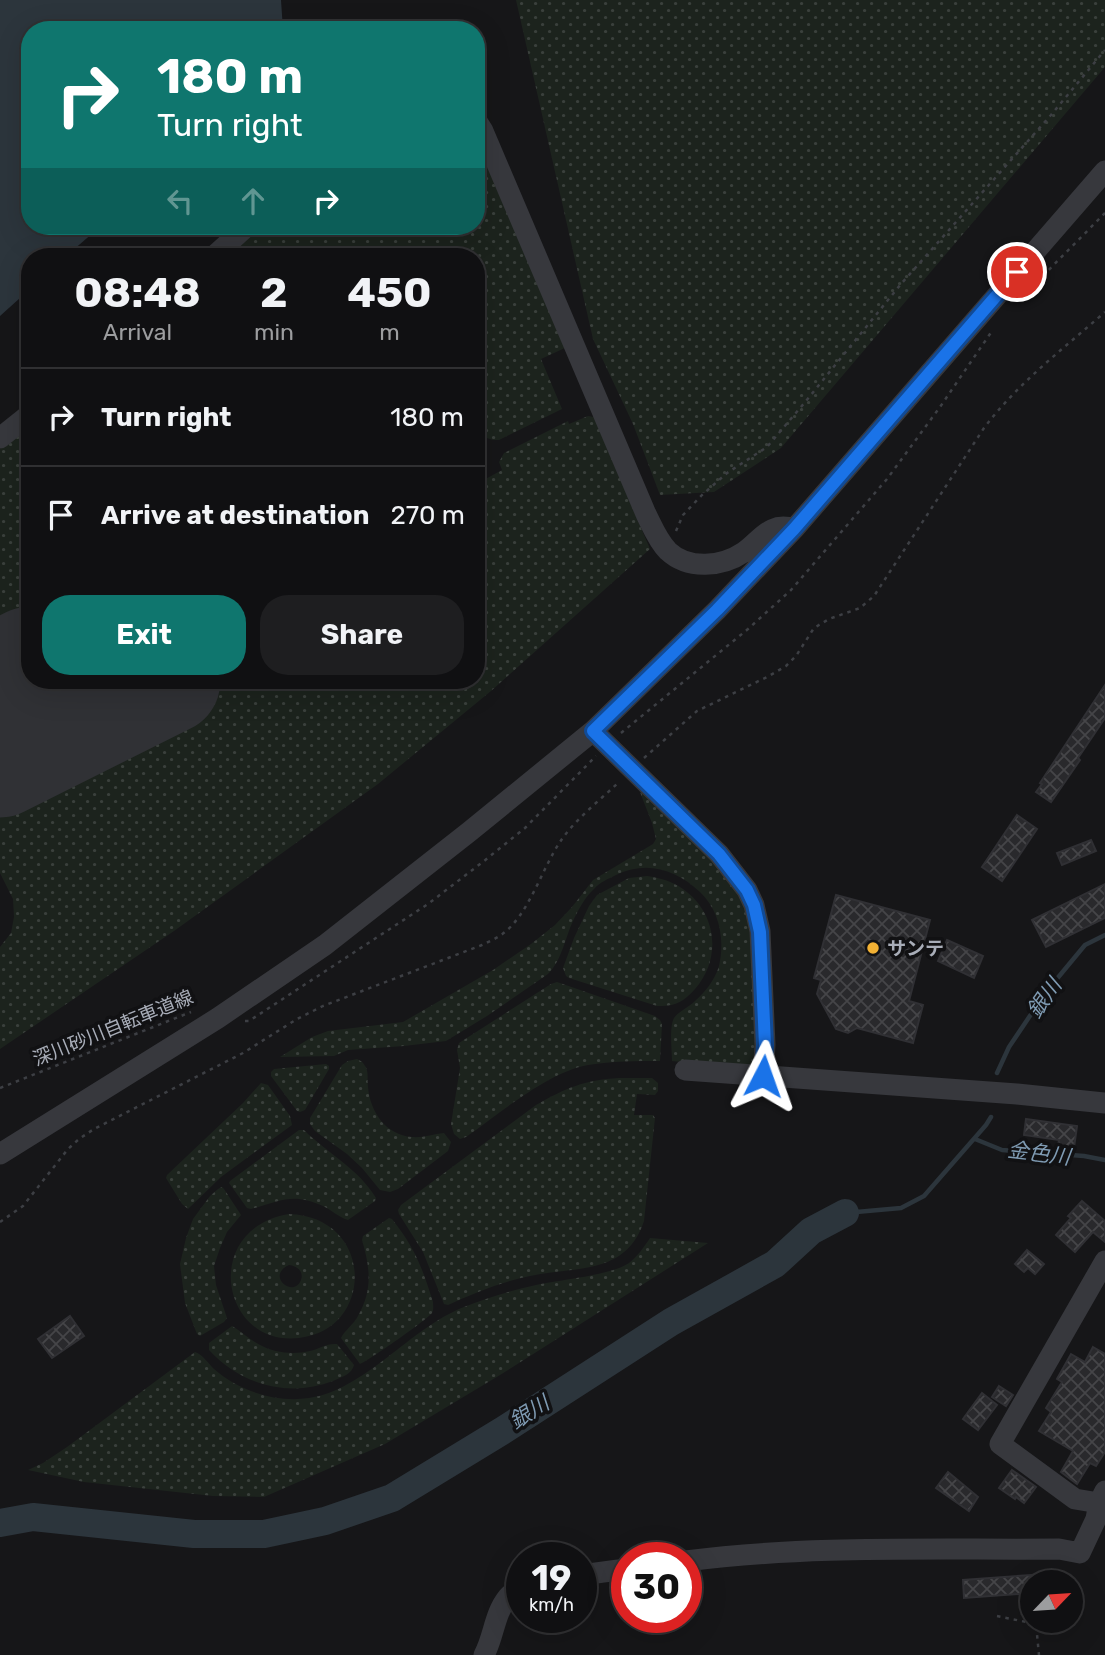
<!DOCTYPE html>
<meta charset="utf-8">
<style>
:root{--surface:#101012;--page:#1e1e20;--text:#f1f3f6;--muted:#9c9d9f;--line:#303032;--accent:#0f766e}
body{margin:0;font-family:Rubik,"Noto Sans JP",sans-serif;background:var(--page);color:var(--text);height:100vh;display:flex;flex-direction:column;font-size:26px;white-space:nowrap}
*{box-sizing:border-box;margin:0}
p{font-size:23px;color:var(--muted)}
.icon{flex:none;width:38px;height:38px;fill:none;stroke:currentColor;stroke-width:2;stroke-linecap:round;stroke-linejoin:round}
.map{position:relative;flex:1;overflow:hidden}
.side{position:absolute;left:21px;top:248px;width:464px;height:441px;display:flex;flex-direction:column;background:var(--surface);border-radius:28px;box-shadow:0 7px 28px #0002,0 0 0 2px var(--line)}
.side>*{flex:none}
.hud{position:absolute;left:21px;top:21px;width:464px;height:214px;border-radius:28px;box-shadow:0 7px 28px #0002,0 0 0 2px var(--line);background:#0f766e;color:#fff;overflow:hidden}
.needle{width:46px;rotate:65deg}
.fabs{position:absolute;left:1020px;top:1570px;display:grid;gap:14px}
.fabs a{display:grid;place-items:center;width:63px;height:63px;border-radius:50%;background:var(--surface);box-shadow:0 7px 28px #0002,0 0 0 2px var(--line);font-size:35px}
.speed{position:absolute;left:506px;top:1542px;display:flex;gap:14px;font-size:35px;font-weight:700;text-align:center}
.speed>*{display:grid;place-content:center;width:91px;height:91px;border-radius:50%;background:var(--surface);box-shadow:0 7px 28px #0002,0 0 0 2px var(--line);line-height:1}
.speed small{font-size:18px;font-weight:400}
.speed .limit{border:10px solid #d22;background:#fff;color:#111}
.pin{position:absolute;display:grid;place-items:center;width:60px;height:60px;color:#fff;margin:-30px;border:4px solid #fff;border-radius:50%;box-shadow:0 2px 7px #0007}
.me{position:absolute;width:77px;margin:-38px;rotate:4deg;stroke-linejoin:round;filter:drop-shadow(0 0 5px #0008)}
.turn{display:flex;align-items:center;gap:24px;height:147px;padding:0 21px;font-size:32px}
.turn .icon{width:91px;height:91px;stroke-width:2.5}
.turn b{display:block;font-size:49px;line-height:60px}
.lanes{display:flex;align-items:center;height:66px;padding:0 21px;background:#0003;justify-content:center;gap:35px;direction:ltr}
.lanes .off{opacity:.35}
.eta{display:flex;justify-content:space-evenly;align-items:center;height:119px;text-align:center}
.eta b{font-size:42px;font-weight:700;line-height:49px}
.cta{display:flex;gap:14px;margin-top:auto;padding:14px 21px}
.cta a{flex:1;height:80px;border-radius:28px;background:var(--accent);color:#fff;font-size:28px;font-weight:700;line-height:80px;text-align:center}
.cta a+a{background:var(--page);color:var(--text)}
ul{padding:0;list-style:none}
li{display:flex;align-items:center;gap:21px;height:98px;padding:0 21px;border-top:2px solid var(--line)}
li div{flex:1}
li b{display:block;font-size:26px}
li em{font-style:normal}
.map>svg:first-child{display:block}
.grass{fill:url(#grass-dots);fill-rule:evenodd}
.water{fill:#2c353c}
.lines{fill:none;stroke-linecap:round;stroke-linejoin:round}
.stream{stroke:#2c353c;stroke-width:4.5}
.river{stroke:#2c353c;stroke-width:28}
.runway{stroke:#303135;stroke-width:105}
.building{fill:url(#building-cross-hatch);stroke:#303034;stroke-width:2}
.path{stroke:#3d3f44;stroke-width:2.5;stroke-dasharray:3.5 5;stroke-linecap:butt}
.minor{stroke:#37383d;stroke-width:21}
.route-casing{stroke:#114b97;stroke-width:18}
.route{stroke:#1a73e8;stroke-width:12}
.poi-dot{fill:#f2b134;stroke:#111113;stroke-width:2.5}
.labels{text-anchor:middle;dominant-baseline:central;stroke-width:7;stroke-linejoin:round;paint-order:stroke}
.poi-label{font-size:19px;font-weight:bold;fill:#a8adb8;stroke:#111113;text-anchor:start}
.street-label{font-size:19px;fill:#a8adb8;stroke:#111113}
.water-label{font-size:21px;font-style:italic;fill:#7f9bb3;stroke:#111113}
</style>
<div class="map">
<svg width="1105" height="1655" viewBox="0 0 1105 1655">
<defs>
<pattern id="grass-dots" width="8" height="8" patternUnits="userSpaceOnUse" patternTransform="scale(1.75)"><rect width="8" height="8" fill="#1c231d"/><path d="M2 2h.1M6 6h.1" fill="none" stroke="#3a403c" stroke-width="1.8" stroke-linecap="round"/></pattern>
<pattern id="building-cross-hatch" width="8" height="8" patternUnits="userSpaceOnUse" patternTransform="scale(1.75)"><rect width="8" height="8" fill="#29292c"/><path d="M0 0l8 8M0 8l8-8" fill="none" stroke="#454548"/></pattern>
</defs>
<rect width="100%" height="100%" fill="#161618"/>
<!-- grass -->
<path class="grass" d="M516 0H1105V67L781 448 714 492 660 495 633 424 593 339Z
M476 140 567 347 541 359 562 409 499 440H493L487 438 476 415V257H227L261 226H476Z
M588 416 594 417 650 549 491 691 378 784 174 931 0 1049V947L11 933 14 917 13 899 0 873V712L23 700 20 691 40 681H476V475L480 482 502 470 499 462 504 453 568 421 569 424Z
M30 425V628L0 642V449Z
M30 635V679L16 685 0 650Z
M638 787 729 876 740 892 753 932 757 1057 753 1064 743 1068 672 1061C672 1051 669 1027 674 1018 679 1011 689 1007 695 1001 705 992 715 980 719 966 725 940 720 911 700 892 676 869 646 860 616 875 608 879 600 882 594 889 585 897 578 910 573 921 565 938 562 960 548 974L487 1016 446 1041 404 1046 348 1050 334 1056 280 1057 312 1037 328 1031 403 1022 493 970 531 944 555 925 572 907 593 880 653 844 656 839 652 823Z
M647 876C660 878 672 881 683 889 717 913 722 958 695 989 683 1002 675 1007 657 1006L569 978 566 976 563 968 574 938 589 906 597 895 629 878Z
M557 982 655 1016 660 1020 662 1024 660 1061C636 1061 612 1061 588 1065 548 1072 499 1114 466 1137L460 1139 454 1134 451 1124 460 1068 457 1050 459 1043 551 984Z
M357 1059C361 1061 363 1062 365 1066 369 1071 367 1081 368 1087 370 1112 386 1135 412 1137 423 1138 433 1134 444 1133L451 1142 448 1151 398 1189 390 1192 380 1190 362 1168 347 1154 315 1131 310 1124V1118L342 1065 348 1061Z
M326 1064 329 1066V1069L305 1110 300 1112 297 1111 271 1076V1072L274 1069Z
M619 1078H652L658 1083V1091L655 1095 637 1094 634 1115H653L655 1118 644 1221C626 1276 575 1266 530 1276 501 1282 474 1293 448 1305L444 1304 423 1252 399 1214 398 1210 401 1205 536 1105C566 1088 584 1080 619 1078Z
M261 1083 268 1085 290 1116 292 1125 221 1177 188 1209 182 1204 166 1178 167 1175 243 1103Z
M299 1130H304C328 1154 358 1168 376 1198L375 1201 348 1220C338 1217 332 1210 323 1206 293 1192 280 1201 251 1209L247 1208 229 1183 230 1181Z
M222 1187 224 1189 241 1215 227 1232 220 1248 214 1266 216 1285 227 1318 224 1322 200 1336 197 1334 185 1303 180 1264 186 1238 193 1219 210 1196 218 1189Z
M289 1214C375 1217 375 1330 299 1338 221 1347 200 1229 289 1214ZM289 1265C297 1266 304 1271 301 1280 294 1299 265 1276 289 1265Z
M389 1218 392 1219C415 1248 422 1267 433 1302 433 1306 434 1309 432 1313 428 1319 368 1361 360 1364L341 1338C345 1330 354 1324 358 1316 373 1290 370 1267 362 1240L363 1236Z
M650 1238 708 1243 500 1375 385 1444 264 1497 213 1496 84 1482 28 1470 43 1463 67 1447 195 1352C203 1355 208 1363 214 1369 239 1391 276 1403 309 1398 365 1390 410 1328 464 1307 487 1298 512 1290 536 1285 559 1280 612 1275 629 1263 637 1257 644 1247 650 1238Z
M232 1326C242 1332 250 1340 260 1345 274 1353 294 1355 310 1351 319 1349 327 1343 337 1344L354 1365C352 1374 342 1377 333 1381 289 1398 241 1385 209 1350V1343Z"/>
<!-- water -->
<path class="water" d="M0 0H281L283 30H30V226H101L65 257H30V289L0 316Z"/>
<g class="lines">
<!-- stream -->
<path class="stream" d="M997 1073 1009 1047 1046 992 1085 945 1105 935
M975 1139 1002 1150 1084 1156 1105 1160
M845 1213 901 1208 924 1196 986 1125 991 1117"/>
<!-- river -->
<path class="river" d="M0 1523 33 1517 194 1534H264L325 1521 392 1498 502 1431 671 1322 775 1264 811 1231 845 1213"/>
<!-- runway -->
<path class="runway" d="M0 674 30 659
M0 765 168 681"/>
</g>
<!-- building -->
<path class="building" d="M1105 685V718L1078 758 1080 760 1051 802 1036 792 1042 784 1040 783Z
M1017 815 1037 829 1002 881 982 867Z
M1091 840 1096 851 1062 865 1057 853Z
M1105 884V918L1046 947 1032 920Z
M836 895 930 920 909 1001 923 1005 913 1043 857 1028 848 1033 836 1029 817 994 821 980 814 978Z
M947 940 983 956 974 978 938 961Z
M1026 1119 1077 1126 1074 1148 1058 1146 1059 1140 1024 1135Z
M1082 1201 1105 1221V1242L1093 1232 1075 1252 1056 1235 1071 1218 1068 1216Z
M1027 1250 1044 1264 1035 1274 1028 1268 1024 1272 1015 1264Z
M70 1316 84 1336 52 1358 38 1339Z
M1093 1347 1105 1354V1452L1096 1466 1090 1463 1077 1484 1061 1472 1073 1451 1039 1431 1051 1412 1046 1408 1062 1382 1057 1379 1071 1354 1085 1362Z
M999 1386 1013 1395 1006 1406 992 1397Z
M982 1393 997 1405 978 1430 963 1419Z
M1012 1470 1036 1487 1024 1503 1016 1497 1015 1499 999 1488Z
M948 1472 978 1497 969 1511 936 1488Z
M1031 1575 1032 1593 964 1598 963 1580Z"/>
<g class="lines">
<!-- path -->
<path class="path" d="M1019 300 1105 213
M676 531 683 515 702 495 727 473 767 447 806 401 901 284 1051 115 1105 50
M621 733 748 629 791 590 887 479 940 407 992 331
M644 758 697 711 769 676 786 666 796 656 814 628 829 619 860 608 874 596 984 428C1018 383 1063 349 1105 312
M245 1021H249L428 904 484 861 525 828 596 756
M0 1088 191 1012
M0 1222 23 1206 68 1149 79 1139 94 1129 243 1053 297 1019 323 1006 482 945C488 942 495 939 501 935 529 916 542 867 562 839 577 818 600 800 619 782
M997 1616 1036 1624 1039 1655"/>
<!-- minor -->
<path class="minor" d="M476 120 483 131 646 514C652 526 658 541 668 551 688 570 722 567 744 552 761 540 770 521 794 529
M213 257 247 226
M0 438 30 414
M593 731 719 854 747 890 754 905 760 931 765 1045 763 1076
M685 1070 1017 1094 1105 1103
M0 1154 218 1018 325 945 469 832 593 731 717 610 794 529 1105 171
M1105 1491 1099 1503 1075 1499 1000 1444 1105 1261
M686 1561C809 1545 935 1550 1059 1549L1080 1553 1096 1519 1099 1503
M581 1575 626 1569
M484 1655C494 1637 494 1614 508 1597 511 1593 517 1590 522 1587"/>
</g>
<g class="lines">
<defs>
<path id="route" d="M763 1076 765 1045 760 932 754 905 747 890 719 854 593 731 717 610 794 529 1017 272"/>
</defs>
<!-- route casing -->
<use href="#route" class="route-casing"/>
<!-- route -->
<use href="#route" class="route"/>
</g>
<!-- markers -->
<circle class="poi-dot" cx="873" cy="948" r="7"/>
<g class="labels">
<!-- poi labels -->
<g class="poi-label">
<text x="887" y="948">サンテ</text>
</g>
<!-- street labels -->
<g class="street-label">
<text transform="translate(113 1028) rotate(-22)">深川砂川自転車道線</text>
</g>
<!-- water labels -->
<g class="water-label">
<text transform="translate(1044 998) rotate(-55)">銀川</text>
<text transform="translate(1039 1153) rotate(7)">金色川</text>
<text transform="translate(529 1412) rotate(-32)">銀川</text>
</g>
</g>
</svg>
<div class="fabs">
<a><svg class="needle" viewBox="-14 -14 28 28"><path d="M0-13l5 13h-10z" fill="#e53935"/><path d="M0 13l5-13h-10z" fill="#9c9d9f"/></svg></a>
</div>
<div class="speed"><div>19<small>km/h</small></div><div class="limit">30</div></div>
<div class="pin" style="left:1017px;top:272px;background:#d93025"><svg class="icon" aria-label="arrive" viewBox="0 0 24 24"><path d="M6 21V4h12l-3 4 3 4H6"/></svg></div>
<svg class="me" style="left:763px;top:1076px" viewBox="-20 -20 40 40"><path d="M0-17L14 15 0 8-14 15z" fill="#1a73e8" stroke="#fff" stroke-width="4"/></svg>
<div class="hud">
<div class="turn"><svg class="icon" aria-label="right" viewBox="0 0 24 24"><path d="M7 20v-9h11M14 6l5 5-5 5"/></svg><div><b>180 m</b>Turn right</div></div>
<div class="lanes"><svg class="icon off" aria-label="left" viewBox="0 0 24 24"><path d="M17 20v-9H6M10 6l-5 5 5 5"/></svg><svg class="icon off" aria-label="ahead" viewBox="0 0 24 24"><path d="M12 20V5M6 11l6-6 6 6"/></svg><svg class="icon" aria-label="right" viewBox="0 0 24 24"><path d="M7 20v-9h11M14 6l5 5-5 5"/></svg></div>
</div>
<section class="side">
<div class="eta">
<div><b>08:48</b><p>Arrival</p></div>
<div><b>2</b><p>min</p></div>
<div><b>450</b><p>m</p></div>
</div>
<ul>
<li><svg class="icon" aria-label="right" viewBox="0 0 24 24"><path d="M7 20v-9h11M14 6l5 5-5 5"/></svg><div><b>Turn right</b></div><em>180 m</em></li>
<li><svg class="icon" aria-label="arrive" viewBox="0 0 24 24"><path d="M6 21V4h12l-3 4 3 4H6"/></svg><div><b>Arrive at destination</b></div><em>270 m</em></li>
</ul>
<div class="cta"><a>Exit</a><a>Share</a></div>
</section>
</div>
